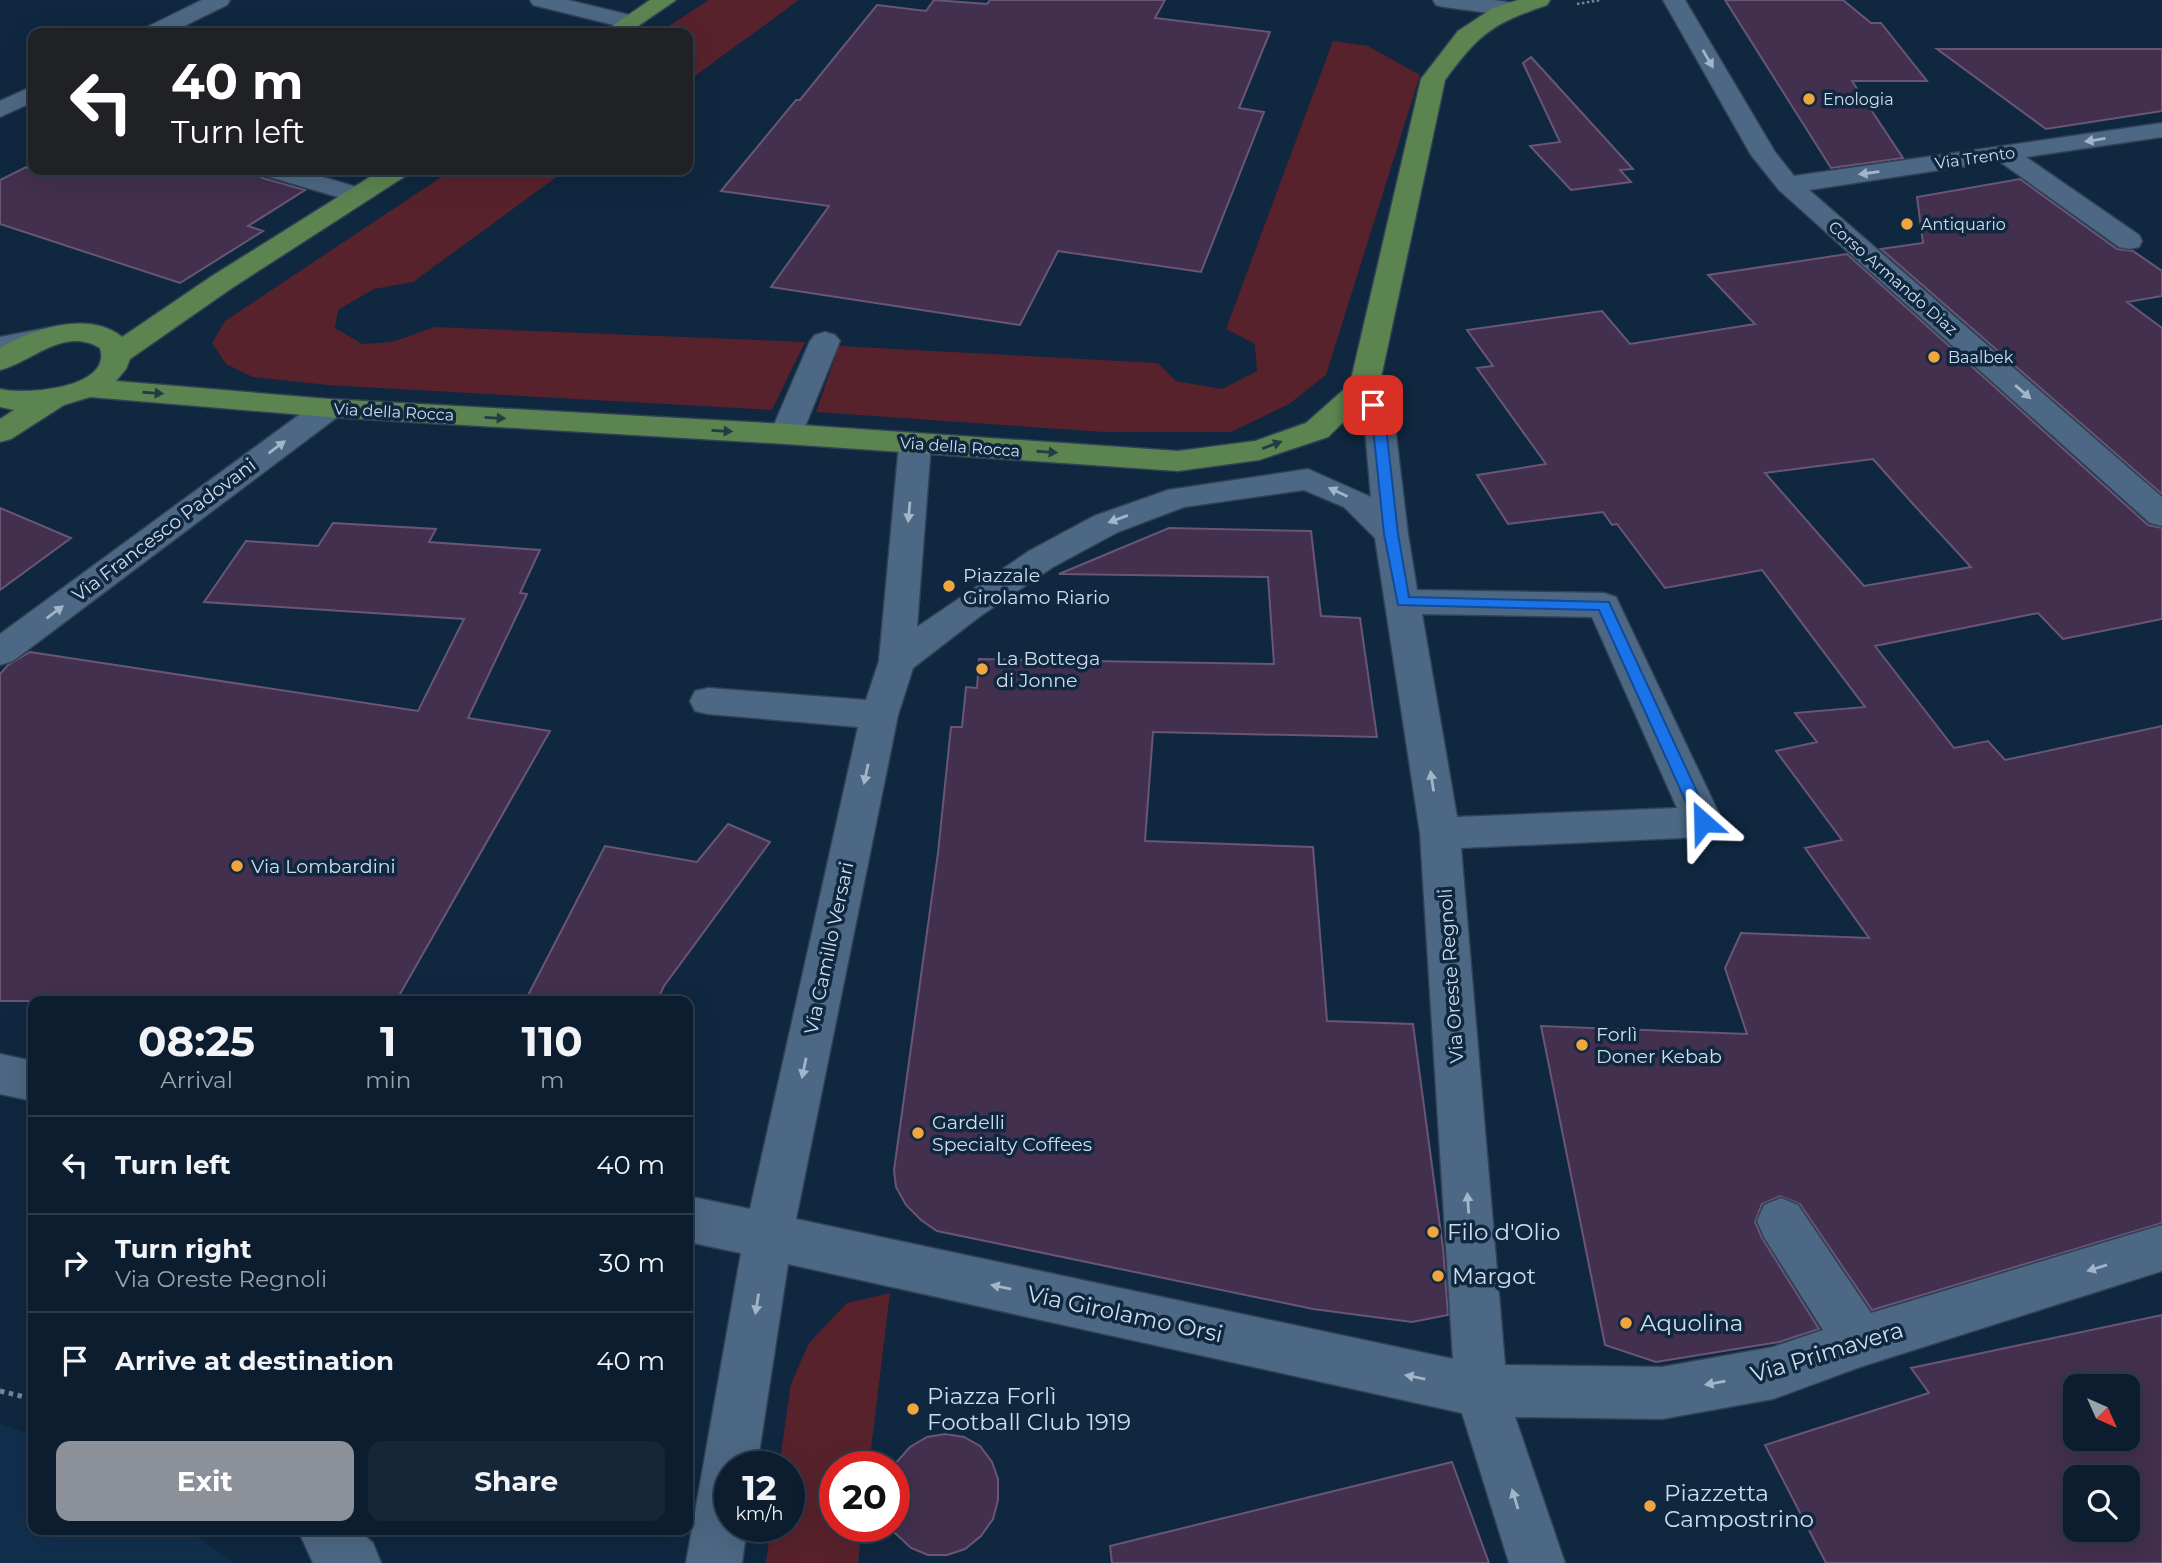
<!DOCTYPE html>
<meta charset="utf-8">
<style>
:root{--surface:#0b1d2f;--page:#142637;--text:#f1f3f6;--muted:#9aa2aa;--line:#2b3b4b;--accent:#8c9099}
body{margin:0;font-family:Montserrat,sans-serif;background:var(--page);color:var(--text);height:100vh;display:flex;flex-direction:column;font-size:26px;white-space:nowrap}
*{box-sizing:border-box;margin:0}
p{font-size:23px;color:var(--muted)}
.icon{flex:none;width:38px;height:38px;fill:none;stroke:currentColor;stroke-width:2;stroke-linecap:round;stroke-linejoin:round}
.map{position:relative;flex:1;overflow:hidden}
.drawer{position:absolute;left:28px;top:996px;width:665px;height:539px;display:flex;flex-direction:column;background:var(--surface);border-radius:14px;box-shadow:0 7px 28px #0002,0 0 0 2px var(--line)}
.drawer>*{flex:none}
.top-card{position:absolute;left:28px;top:28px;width:665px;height:147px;border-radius:14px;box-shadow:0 7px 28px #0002,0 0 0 2px var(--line);background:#202124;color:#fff;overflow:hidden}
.needle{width:46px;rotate:135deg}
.tools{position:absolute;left:2063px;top:1374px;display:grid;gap:14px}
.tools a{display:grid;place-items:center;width:77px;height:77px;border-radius:14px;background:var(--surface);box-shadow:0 7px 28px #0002,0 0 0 2px var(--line);font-size:35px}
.speed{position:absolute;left:714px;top:1451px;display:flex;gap:14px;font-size:35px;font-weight:700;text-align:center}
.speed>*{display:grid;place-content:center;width:91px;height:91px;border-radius:50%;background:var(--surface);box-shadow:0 7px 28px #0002,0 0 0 2px var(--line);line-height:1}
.speed small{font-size:18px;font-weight:400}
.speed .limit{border:10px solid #d22;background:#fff;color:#111}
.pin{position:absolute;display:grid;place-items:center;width:60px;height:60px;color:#fff;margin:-30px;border-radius:14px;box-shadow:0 4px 10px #0006}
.me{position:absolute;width:77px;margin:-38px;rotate:335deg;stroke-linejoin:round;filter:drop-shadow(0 0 5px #0008)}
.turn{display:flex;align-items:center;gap:24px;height:147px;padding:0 28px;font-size:32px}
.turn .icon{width:91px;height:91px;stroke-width:2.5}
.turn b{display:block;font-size:49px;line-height:60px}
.eta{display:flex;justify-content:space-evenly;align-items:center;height:119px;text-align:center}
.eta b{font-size:42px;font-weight:700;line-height:49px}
.cta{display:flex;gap:14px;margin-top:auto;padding:14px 28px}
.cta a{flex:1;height:80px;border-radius:14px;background:var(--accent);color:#fff;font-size:28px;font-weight:700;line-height:80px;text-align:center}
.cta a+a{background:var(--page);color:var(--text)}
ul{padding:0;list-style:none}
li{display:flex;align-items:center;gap:21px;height:98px;padding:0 28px;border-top:2px solid var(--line)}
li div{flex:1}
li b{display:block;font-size:26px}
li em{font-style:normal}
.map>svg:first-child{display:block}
.built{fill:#112f4d}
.green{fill:#58222c}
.building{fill:#42304e;stroke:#695676;stroke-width:2;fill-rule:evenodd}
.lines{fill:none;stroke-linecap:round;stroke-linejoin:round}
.minor-casing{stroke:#324155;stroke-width:3}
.major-casing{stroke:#324155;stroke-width:3}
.path-far1{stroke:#73879a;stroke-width:2.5;stroke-dasharray:2.5 2.5;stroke-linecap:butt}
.path{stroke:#73879a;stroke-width:5;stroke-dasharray:4.5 4.5;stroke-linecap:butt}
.minor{fill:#4d6884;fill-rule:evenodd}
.major{fill:#5c8451;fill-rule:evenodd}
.oneway{fill:#a2b5c9}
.oneway2{fill:#223e44}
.route{fill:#1a73e8;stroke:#114b97;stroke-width:2}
.poi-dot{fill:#f0a63f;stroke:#0f273f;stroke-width:2.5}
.labels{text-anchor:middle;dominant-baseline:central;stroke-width:7;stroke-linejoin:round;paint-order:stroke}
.far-poi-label{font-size:16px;fill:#cfdeee;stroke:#0f273f;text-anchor:start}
.far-street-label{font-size:16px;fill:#cfdeee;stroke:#0f273f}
.street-label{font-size:19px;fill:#cfdeee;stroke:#0f273f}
.poi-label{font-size:19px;fill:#cfdeee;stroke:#0f273f;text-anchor:start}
.near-poi-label{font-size:23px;fill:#cfdeee;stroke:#0f273f;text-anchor:start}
.near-street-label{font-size:23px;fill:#cfdeee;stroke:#0f273f}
</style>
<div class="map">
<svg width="2162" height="1563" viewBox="0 0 2162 1563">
<rect width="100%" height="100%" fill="#0f273f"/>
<!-- built -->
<path class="built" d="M0 1424 33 1435V1530H189L234 1563H0Z"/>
<!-- green -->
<path class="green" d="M709 0H799L688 81V33H658Z
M1333 41 1368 46 1420 75 1326 375 1289 404 1231 432H1104L816 412 839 346 1158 363 1176 381 1222 389 1257 371 1255 344 1226 329Z
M452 170H566L413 282 374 289 338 310 335 328 362 344 392 342 435 327 805 342 772 410 328 385 253 377 226 364 212 343 225 321Z
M890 1293 869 1466H835V1526H862L858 1563H766L771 1526H789V1466H779L791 1384 809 1343 847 1303Z"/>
<!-- building -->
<path class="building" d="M934 0 987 4 990 0H1165L1155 18 1270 32 1239 108 1264 112 1201 272 1058 251 1020 325 771 287 829 206 721 191 796 100H800L877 5 926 11Z
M1725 0H1843L1871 23H1881L1927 81H1852L1903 158 1831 168Z
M1937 49H2162V111L2046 129Z
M1531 57 1633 169 1620 170 1631 182 1571 190 1530 146 1560 142 1523 63Z
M26 167 33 170H256L262 178 305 190 248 226 263 231 180 283 0 224V180Z
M2020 179 2117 249 2133 251 2162 271V296L2127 302 2162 328V494L1881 249 1923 243 1917 197Z
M1847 254 2148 525 2162 528V619L2063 639 2038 613 1875 646 1954 748 1988 741 2005 760 2162 726V1223L1872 1310 1800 1204 1780 1196 1762 1204 1755 1222 1762 1238 1819 1329 1779 1342 1656 1362 1605 1345 1541 1026 1747 1034 1725 968 1741 933 1869 938 1805 848 1842 840 1776 751 1817 742 1795 713 1865 707 1762 570 1665 588 1617 524 1612 525 1603 512 1508 524 1477 475 1546 464 1477 368 1493 366 1467 330 1602 311 1630 344 1755 324 1708 275ZM1873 459 1913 504 1971 567 1864 586 1765 473Z
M0 508 71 538 0 590Z
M333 523 436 529 429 542 540 550 520 593 527 594 468 718 550 731 396 1001H0V674L8 665 30 652 418 711 464 619 204 602 246 541 318 546Z
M1169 528 1311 531 1321 616 1360 618 1377 737 1153 732 1145 841 1313 847 1327 1021 1413 1024 1443 1248 1448 1315 1412 1322 1313 1309 937 1231 921 1220 906 1205 896 1187 894 1170 938 853 951 727H962L966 687 977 688 979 659 1274 664 1268 577 1059 574Z
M728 824 770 842 664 986 657 1001H525L605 846 697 862Z
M2162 1315V1563H1826L1765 1445 1929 1393 1911 1368ZM2076 1386H2128V1438H2076ZM2076 1477H2128V1530H2076Z
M945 1434 964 1437 980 1446 992 1462 998 1479V1500L993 1519 981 1536 965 1549 947 1555H928L911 1548 894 1532V1465L910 1447 927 1437Z
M1452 1462 1489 1563H1112L1110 1546Z"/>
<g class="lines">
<defs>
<path id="minor" d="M202 0H230L227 5 170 33H142L145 28Z
M530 0H568L638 17 641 22 638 27 630 29 533 5Z
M1433 0H1494L1521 4 1524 9 1521 14 1513 16 1444 7 1436 5Z
M1663 0H1685L1775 152 1794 176 2162 123V137L2026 157 2139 235 2142 241 2139 247 2129 249 2119 247 1999 161 1809 190 2162 497V526L2150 523 1779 190 1751 155Z
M33 86V102L0 117V101Z
M259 170H299L367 190 371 195 367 200 358 203 263 175Z
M57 326 67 329 71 335 67 341 0 355V337Z
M825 332 835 335 840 341 802 434 797 441 786 444 775 441 770 434 810 341 815 335Z
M1364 378 1375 381 1394 418 1408 534 1417 590 1604 593 1616 597 1723 822 1717 833 1703 837 1461 848 1505 1365 1662 1367 1773 1347 1823 1330 1764 1237 1757 1221 1764 1205 1781 1198 1798 1205 1871 1313 2162 1225V1271L1860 1367 1773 1399 1662 1419 1515 1417 1565 1563H1509L1462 1413 788 1264 757 1466H730V1526H747L742 1563H686L741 1253 688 1242V1196L750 1209 858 727 708 714 695 711 690 701 695 691 708 688 866 700 879 661 899 444 904 437 915 434 926 437 931 444 917 627 1029 551 1094 516 1168 490 1308 469 1371 497 1364 418 1349 387 1353 381ZM1304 490 1344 507 1375 538 1420 833 1453 1359 796 1219 898 715 913 668 979 617 1053 567 1118 532 1184 507ZM1422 614 1592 617 1677 808 1457 817Z
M329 399 340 401 344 408 340 415 13 661 0 665V634L318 401Z
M0 1054 33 1061V1101L0 1094Z
M298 1530H358L373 1543 381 1563H313Z"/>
<path id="major" d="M650 0H676L628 33H602Z
M1518 0H1550L1547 5C1492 24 1480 33 1445 80L1379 387 1328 437 1259 460 1178 471 786 444 329 417 90 397 64 405 11 439 0 442V419L14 410 0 407V389C24 395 113 389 100 348 64 326 32 362 0 370V348C33 329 89 310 122 337L212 276 381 170H411L407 175 232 288 130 359 126 369 116 381 329 399 786 424 1178 451 1255 441 1306 423 1350 384 1421 79 1458 31 1493 8Z"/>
</defs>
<!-- minor casing -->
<use href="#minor" class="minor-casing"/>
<!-- major casing -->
<use href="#major" class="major-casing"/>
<!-- path-far1 -->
<path class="path-far1" d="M1577 4 1601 0"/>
<!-- path -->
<path class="path" d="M0 1391 33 1399"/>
<!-- minor -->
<use href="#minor" class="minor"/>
<!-- major -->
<use href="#major" class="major"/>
</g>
<!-- one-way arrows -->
<defs><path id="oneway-solid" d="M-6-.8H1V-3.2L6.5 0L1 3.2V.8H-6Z" transform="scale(1.75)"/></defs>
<g class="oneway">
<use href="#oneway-solid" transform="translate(1708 59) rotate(60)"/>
<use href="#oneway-solid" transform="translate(2095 140) rotate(171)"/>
<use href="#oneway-solid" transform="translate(1869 173) rotate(172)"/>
<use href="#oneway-solid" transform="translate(2023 392) rotate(41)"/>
<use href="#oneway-solid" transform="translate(277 447) rotate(-37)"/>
<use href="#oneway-solid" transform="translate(1338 492) rotate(-155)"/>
<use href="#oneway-solid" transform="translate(909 512) rotate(95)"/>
<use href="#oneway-solid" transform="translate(1118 519) rotate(160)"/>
<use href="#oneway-solid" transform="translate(55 612) rotate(-37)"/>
<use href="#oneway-solid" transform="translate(866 774) rotate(102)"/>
<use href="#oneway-solid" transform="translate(1432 781) rotate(-99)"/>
<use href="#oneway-solid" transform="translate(804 1068) rotate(102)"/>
<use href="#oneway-solid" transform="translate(1468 1203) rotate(-94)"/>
<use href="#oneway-solid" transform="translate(2097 1268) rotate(163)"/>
<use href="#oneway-solid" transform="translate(1001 1287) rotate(-168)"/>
<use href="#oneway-solid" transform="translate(757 1304) rotate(99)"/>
<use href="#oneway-solid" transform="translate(1415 1377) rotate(-168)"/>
<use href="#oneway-solid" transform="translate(1715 1383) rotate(170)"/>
<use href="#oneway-solid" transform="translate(1515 1499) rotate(-107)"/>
</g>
<g class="oneway2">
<use href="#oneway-solid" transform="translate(153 393) rotate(4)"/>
<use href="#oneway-solid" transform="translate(495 418) rotate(3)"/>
<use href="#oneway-solid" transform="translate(722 431) rotate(3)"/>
<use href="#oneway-solid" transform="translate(1272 445) rotate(-20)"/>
<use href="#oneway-solid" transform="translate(1047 452) rotate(4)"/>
</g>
<!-- route -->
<path class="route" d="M1373 401 1377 402 1385 418 1398 534 1409 597 1609 602 1711 822 1709 826H1698L1695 822 1599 610 1398 605 1384 534 1372 418 1367 405Z"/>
<!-- markers -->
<g class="poi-dot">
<circle cx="1809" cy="99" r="7"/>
<circle cx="1907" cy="224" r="7"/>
<circle cx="1934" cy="357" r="7"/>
<circle cx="949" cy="586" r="7"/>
<circle cx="982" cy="669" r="7"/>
<circle cx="237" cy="866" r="7"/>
<circle cx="1582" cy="1045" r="7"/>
<circle cx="918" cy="1133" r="7"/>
<circle cx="1433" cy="1232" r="7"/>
<circle cx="1438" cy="1276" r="7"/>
<circle cx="1626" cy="1323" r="7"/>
<circle cx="913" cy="1409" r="7"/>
<circle cx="1650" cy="1506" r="7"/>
</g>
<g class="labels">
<!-- far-poi labels -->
<g class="far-poi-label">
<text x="1823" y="99">Enologia</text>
<text x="1921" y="224">Antiquario</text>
<text x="1948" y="357">Baalbek</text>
</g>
<!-- far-street labels -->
<g class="far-street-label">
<text transform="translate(1975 158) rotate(-8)">Via Trento</text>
<text transform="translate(1893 278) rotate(41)">Corso Armando Diaz</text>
<text transform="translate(394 412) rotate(3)">Via della Rocca</text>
<text transform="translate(960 447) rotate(4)">Via della Rocca</text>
</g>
<!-- street labels -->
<g class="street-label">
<text transform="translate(164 530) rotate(-37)">Via Francesco Padovani</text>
<text transform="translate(829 948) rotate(-78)">Via Camillo Versari</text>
<text transform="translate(1451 976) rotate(-94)">Via Oreste Regnoli</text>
</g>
<!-- poi labels -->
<g class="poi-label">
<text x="963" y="575">Piazzale<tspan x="963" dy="22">Girolamo Riario</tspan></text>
<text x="996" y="658">La Bottega<tspan x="996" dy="22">di Jonne</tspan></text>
<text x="251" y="866">Via Lombardini</text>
<text x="1596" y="1034">Forlì<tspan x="1596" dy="22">Doner Kebab</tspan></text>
<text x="932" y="1122">Gardelli<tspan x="932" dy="22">Specialty Coffees</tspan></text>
</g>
<!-- near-poi labels -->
<g class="near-poi-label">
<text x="1447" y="1232">Filo d'Olio</text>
<text x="1452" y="1276">Margot</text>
<text x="1640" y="1323">Aquolina</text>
<text x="927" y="1396">Piazza Forlì<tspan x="927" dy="26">Football Club 1919</tspan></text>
<text x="1664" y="1493">Piazzetta<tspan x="1664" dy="26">Campostrino</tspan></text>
</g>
<!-- near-street labels -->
<g class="near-street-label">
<text transform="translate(1125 1314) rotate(12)">Via Girolamo Orsi</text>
<text transform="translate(1827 1352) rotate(-17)">Via Primavera</text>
</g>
</g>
</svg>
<div class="tools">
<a><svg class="needle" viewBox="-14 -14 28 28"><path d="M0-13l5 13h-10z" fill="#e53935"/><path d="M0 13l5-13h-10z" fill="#9aa2aa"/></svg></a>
<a><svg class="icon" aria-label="search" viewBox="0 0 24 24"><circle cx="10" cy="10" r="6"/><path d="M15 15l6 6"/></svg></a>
</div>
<div class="speed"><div>12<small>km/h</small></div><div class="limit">20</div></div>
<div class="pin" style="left:1373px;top:405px;background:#d93025"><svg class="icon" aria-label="arrive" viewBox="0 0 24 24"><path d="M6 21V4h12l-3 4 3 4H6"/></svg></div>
<svg class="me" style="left:1703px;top:822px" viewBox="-20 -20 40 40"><path d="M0-17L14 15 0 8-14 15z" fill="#1a73e8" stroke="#fff" stroke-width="4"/></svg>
<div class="top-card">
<div class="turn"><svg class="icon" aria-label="left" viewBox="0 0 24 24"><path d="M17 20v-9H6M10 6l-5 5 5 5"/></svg><div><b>40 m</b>Turn left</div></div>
</div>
<section class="drawer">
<div class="eta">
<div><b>08:25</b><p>Arrival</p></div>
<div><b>1</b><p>min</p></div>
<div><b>110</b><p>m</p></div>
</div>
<ul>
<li><svg class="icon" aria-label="left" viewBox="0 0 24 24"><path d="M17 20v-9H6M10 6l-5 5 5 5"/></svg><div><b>Turn left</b></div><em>40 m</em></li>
<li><svg class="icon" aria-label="right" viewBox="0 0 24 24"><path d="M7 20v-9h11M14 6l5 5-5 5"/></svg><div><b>Turn right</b><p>Via Oreste Regnoli</p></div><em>30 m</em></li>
<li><svg class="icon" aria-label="arrive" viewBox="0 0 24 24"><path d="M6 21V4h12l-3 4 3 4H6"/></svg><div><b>Arrive at destination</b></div><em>40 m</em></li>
</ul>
<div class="cta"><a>Exit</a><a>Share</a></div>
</section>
</div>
